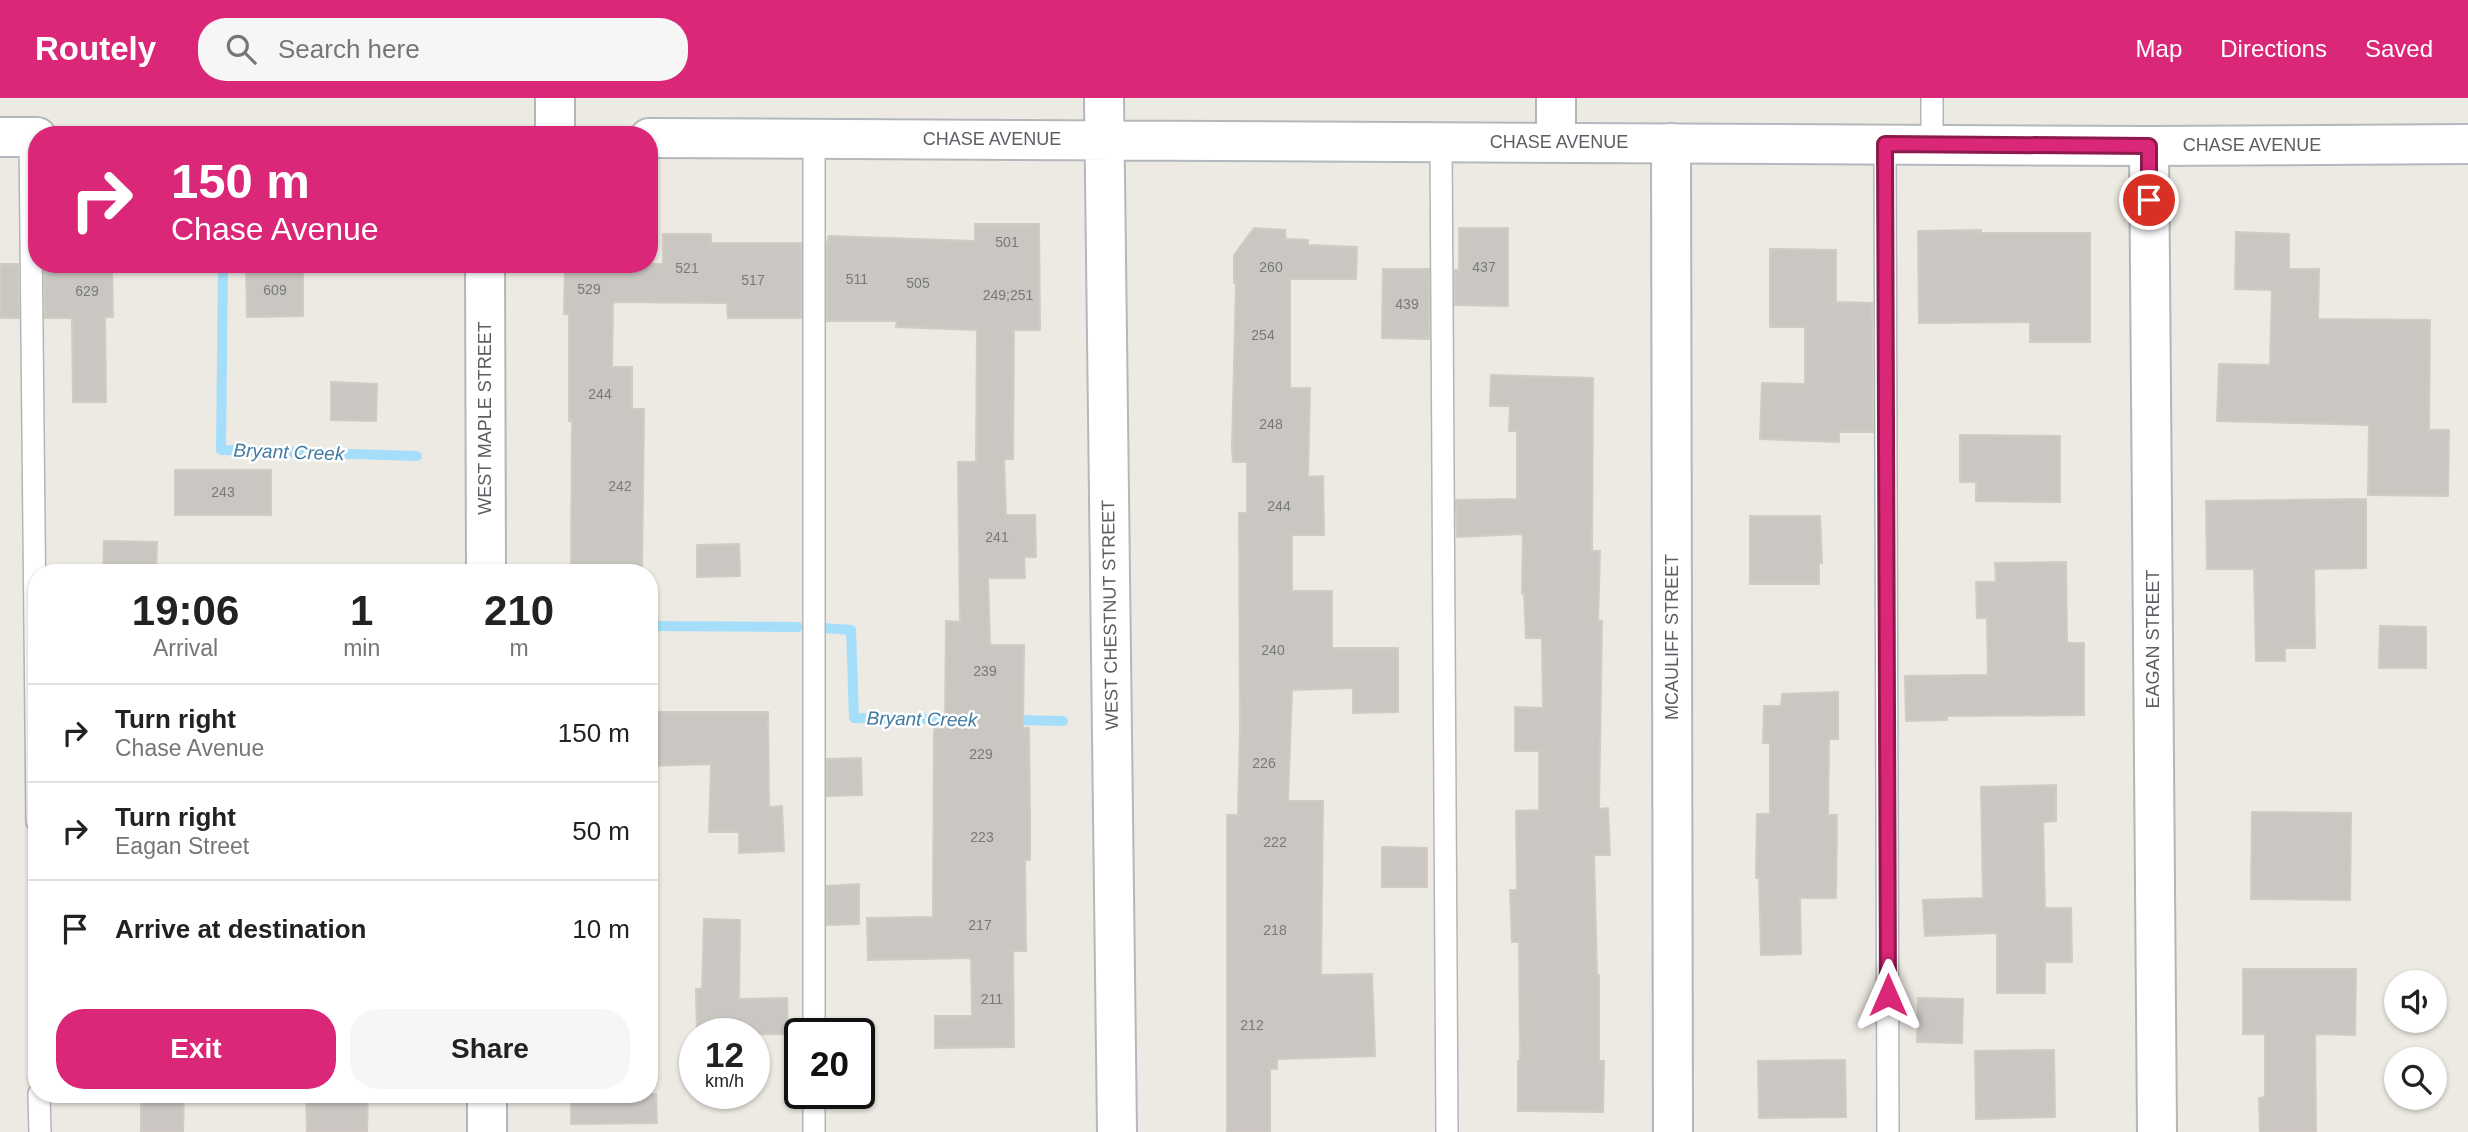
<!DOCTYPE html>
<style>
:root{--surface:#fff;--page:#f6f6f6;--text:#222;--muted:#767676;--line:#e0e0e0;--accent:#db2777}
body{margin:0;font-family:Helvetica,sans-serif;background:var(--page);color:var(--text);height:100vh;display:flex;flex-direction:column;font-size:26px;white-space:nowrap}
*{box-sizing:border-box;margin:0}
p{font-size:23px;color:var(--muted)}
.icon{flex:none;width:38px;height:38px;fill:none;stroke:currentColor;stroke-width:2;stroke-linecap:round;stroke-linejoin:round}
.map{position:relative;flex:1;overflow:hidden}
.panel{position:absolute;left:28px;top:466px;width:630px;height:539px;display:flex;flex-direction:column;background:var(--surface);border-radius:28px;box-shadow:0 2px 5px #0004}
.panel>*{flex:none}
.top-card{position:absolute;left:28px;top:28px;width:630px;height:147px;border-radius:28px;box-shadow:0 2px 5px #0004;background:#db2777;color:#fff;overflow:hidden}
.tools{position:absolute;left:2384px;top:872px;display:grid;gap:14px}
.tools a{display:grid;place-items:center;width:63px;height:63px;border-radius:50%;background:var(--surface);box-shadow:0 2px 5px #0004;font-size:35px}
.speed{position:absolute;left:679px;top:920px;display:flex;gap:14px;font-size:35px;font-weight:700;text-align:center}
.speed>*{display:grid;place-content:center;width:91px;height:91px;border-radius:50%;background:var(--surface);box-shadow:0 2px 5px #0004;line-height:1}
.speed small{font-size:18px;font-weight:400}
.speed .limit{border:4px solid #111;border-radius:10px;background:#fff;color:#111}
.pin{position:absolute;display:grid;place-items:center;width:60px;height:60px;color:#fff;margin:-30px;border:4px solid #fff;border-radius:50%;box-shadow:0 2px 7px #0007}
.me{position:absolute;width:77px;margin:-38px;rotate:0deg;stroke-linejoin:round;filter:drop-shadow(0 0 5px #0008)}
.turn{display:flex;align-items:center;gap:24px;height:147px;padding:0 28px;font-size:32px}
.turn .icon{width:91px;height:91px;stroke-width:2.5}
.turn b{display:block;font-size:49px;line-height:60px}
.eta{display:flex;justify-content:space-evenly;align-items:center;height:119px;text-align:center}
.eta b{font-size:42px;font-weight:800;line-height:49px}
.cta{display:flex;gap:14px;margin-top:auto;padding:14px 28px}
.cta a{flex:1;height:80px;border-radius:28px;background:var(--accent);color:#fff;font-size:28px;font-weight:800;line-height:80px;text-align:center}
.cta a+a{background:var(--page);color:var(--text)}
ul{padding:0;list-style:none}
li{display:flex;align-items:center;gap:21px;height:98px;padding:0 28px;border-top:2px solid var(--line)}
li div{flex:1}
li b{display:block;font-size:26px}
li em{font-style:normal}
header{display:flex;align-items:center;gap:42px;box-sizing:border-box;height:98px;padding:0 35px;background:var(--accent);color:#fff}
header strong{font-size:33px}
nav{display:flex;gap:38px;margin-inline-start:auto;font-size:24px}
.search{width:490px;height:63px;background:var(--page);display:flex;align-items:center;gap:18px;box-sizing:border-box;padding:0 24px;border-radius:28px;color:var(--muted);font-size:26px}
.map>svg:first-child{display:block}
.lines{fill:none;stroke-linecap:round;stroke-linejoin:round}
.stream{stroke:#a5defb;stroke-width:10}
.building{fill:#cac7c2;stroke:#d1cbc1;stroke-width:2}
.lane-casing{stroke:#b3b6b9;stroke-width:24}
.street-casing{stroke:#b3b6b9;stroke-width:42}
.secondary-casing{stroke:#b4b8bc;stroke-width:42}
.lane{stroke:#fff;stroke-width:21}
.street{stroke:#fff;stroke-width:38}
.secondary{stroke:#fff;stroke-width:38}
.route-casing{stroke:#8e194d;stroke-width:18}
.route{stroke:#db2777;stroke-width:12}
.labels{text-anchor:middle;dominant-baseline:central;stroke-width:5;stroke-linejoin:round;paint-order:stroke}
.number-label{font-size:14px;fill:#77797b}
.street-label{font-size:18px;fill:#5b5f63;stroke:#fff}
.water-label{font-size:19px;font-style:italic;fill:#417aa3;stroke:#fff}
</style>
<header>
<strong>Routely</strong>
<div class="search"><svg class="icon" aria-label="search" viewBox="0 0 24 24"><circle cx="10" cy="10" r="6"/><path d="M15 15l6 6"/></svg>Search here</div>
<nav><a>Map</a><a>Directions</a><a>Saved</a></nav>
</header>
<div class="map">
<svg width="2468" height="1034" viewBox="0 0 2468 1034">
<rect width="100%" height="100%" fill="#edeae3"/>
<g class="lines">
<!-- stream -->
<path class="stream" d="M223 166 221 352 417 358
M649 528 798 529
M824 530 851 532 854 620 959 621
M1010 622 1063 623"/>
</g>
<!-- building -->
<path class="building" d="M975 126H1039L1040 232H1014L1013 361H1004L1006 417H1035L1036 459H1024L1025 480H988L990 547H1024L1023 630H1029L1030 717V762H1025L1026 853H1013L1014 949 935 950V918H972L971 860 868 862 867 820 933 819 934 630H945L946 523 960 524 958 364H976L977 232 896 229 897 223H827V145L829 138 975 143Z
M1254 130 1285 132 1286 141 1308 142V147L1357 149 1356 181H1290V290H1310L1308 379 1323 378 1324 437H1292V493H1332V550H1398V614L1353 615V590L1292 592 1288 703H1323L1321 877 1372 876 1375 958 1277 961V971H1270V1034H1227V717H1238L1240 632 1239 415H1247V364H1233L1232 350 1236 185H1234V157Z
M1459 130H1508V208L1455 207V172H1459Z
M1981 132V135H2090V244H2030V224L1919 225 1918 133Z
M2236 134 2289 136V171H2319L2318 221 2430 222 2429 332H2449L2448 398 2368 397 2369 327 2217 323 2219 266 2270 267 2272 192 2235 191Z
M663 136H711V145H801V220H728L727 205 613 204 612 269H632V311H644L642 474H571L572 323H569V216H564L565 166H663Z
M1770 151 1836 152V204L1872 205 1873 334H1839V344L1760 341 1762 285 1805 286V229H1770Z
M0 166H18L19 220H0Z
M44 166H112L113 219H105L106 304H73L72 220H45Z
M246 166H303V218L247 219Z
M1383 171H1429V241L1382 240Z
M1491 277 1593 280 1592 453H1600L1598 523H1602L1599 711 1608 710 1610 757H1594L1597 877H1599V963H1604L1603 1014 1518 1013V963H1520L1519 844H1512L1510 792H1517L1516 713 1539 712V653H1515V609L1543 610 1542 540H1526L1524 495H1522L1523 436 1457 439 1456 402 1517 401V333H1509L1510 308H1490Z
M331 284 377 286 376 323 331 322Z
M1960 337 2060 338V404L1976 403V384H1960Z
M175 372H271V417H175Z
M2366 401V470L2314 471 2315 550H2285V563H2256L2254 471H2207L2206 403Z
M1750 418H1820L1822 465H1819V486H1750Z
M104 443 157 444 156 474H103Z
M739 446 740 478 697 479V447Z
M2066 464 2067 545H2084V617L1947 618V622L1906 623 1905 578 1988 577 1987 520H1977L1976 484H1996L1995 465Z
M2380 528 2426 529V570H2379Z
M1838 594V641H1829L1828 717H1837L1836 800H1800L1801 856 1761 857 1759 780H1756L1757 716H1770V645H1763L1764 608H1781L1782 596Z
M649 614H768L769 709 782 708 784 753 739 755V734H709L711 666 649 668Z
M861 660 862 697 827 698V661Z
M2056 687V723L2043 724 2045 810H2071L2072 864H2045V895H1997V835L1925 838 1923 802 1983 800 1981 689Z
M2252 714 2351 715 2350 802 2251 801Z
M1382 749 1427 750V789H1382Z
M859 786V826L827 827V788Z
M704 821 740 822 739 901 787 900 788 936H697L696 891H702Z
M2243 871H2356L2355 937 2315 936 2316 1034H2260L2259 1000 2265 999V936H2243Z
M1918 900 1963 901 1962 945 1917 944Z
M2054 952 2055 1019 1976 1021 1975 953Z
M1845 962 1846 1019 1759 1020 1758 963Z
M141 996H184L183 1034H141Z
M306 996H368L367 1034H307Z
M571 996H656L657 1025 571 1026Z"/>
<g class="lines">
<defs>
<path id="lane" d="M1932 0V46
M30 39 37 723
M814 41V936
M1441 43 1447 1034
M1885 46 1888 1034
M39 996 40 1034
M814 996V1034"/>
<path id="street" d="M555 0V37
M1556 0V44
M1671 45 1673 1034
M2149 48 2157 1034
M485 166 486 474
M487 996V1034"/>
<path id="secondary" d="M1104 0 1117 1034
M0 39H37
M649 40 2149 48 2468 46"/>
</defs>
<!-- lane casing -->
<use href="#lane" class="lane-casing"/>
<!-- street casing -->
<use href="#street" class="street-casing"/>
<!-- secondary casing -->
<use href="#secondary" class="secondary-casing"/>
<!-- lane -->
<use href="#lane" class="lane"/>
<!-- street -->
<use href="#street" class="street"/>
<!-- secondary -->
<use href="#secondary" class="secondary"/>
</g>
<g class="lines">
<defs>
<path id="route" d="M1888 897 1885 46 2149 48V102"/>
</defs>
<!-- route casing -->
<use href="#route" class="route-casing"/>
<!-- route -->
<use href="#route" class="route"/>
</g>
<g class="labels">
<!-- number labels -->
<g class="number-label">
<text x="1007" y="144">501</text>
<text x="1271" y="169">260</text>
<text x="1484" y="169">437</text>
<text x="687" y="170">521</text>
<text x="857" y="181">511</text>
<text x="753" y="182">517</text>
<text x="918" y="185">505</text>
<text x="589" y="191">529</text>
<text x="275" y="192">609</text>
<text x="87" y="193">629</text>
<text x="1008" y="197">249;251</text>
<text x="1407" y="206">439</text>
<text x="1263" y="237">254</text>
<text x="600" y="296">244</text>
<text x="1271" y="326">248</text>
<text x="620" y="388">242</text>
<text x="223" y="394">243</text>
<text x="1279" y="408">244</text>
<text x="997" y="439">241</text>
<text x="1273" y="552">240</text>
<text x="985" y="573">239</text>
<text x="981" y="656">229</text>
<text x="1264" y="665">226</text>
<text x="982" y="739">223</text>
<text x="1275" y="744">222</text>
<text x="980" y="827">217</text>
<text x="1275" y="832">218</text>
<text x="992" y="901">211</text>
<text x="1252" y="927">212</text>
</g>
<!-- street labels -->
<g class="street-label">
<text x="992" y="41">CHASE AVENUE</text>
<text x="1559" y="44">CHASE AVENUE</text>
<text x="2252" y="47">CHASE AVENUE</text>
<text transform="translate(485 320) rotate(-90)">WEST MAPLE STREET</text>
<text transform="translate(1110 517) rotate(-91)">WEST CHESTNUT STREET</text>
<text transform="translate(1672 539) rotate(-90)">MCAULIFF STREET</text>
<text transform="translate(2153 541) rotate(-90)">EAGAN STREET</text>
</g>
<!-- water labels -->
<g class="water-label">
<text transform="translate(289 354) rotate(2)">Bryant Creek</text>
<text transform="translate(922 621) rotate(1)">Bryant Creek</text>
</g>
</g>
</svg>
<div class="tools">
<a><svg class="icon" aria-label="sound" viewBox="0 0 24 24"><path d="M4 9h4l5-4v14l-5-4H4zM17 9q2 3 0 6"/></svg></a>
<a><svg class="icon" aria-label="search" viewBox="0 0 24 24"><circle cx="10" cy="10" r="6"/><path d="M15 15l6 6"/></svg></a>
</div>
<div class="speed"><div>12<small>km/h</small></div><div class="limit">20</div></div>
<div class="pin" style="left:2149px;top:102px;background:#d93025"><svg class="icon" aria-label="arrive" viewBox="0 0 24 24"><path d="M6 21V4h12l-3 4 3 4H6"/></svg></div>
<svg class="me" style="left:1888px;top:897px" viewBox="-20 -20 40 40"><path d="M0-17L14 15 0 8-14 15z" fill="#db2777" stroke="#fff" stroke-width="4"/></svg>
<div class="top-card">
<div class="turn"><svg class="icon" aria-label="right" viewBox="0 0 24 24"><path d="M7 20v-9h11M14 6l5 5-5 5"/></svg><div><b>150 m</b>Chase Avenue</div></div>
</div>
<section class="panel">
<div class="eta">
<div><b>19:06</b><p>Arrival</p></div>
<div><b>1</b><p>min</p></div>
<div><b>210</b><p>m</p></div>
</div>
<ul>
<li><svg class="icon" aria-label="right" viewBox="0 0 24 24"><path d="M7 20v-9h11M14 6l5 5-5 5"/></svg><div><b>Turn right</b><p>Chase Avenue</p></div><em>150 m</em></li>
<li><svg class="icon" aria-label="right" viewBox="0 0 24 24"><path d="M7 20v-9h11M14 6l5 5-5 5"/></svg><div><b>Turn right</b><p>Eagan Street</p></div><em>50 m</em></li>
<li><svg class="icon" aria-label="arrive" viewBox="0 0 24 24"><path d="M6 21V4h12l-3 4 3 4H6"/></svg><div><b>Arrive at destination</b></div><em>10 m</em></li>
</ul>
<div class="cta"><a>Exit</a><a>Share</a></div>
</section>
</div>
